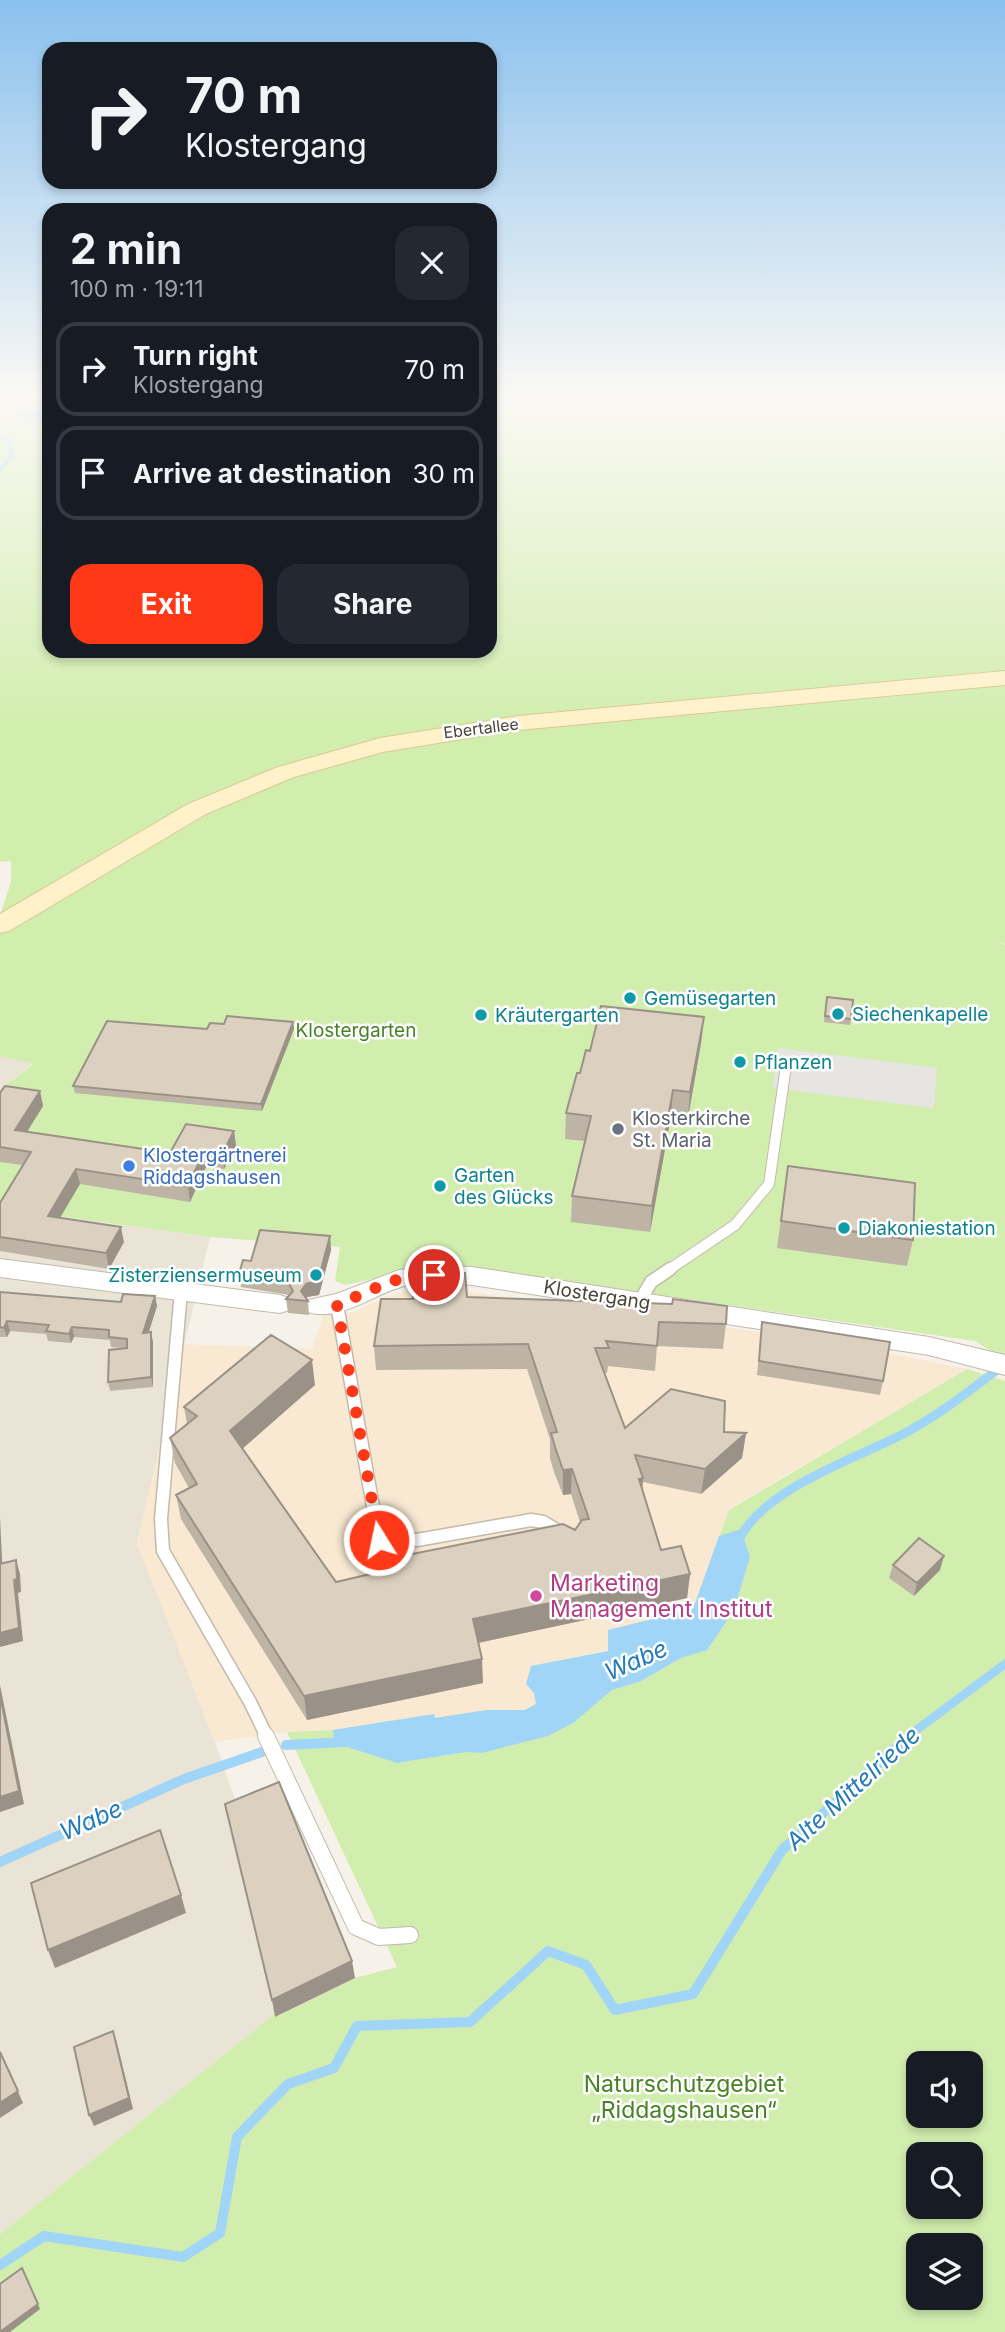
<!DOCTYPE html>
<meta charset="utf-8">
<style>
:root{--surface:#171b24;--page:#242831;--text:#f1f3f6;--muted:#9ea1a6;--line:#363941;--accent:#ff3817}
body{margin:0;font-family:Inter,sans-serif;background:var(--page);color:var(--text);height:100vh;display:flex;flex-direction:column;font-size:26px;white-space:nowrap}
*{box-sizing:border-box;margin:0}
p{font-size:23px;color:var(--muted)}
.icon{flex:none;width:38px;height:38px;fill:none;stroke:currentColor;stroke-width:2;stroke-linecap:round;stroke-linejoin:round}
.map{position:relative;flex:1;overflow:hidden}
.sheet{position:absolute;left:42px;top:203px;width:455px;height:455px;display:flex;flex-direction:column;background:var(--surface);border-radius:21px;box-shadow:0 4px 10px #0003}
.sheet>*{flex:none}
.hud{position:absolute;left:42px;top:42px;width:455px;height:147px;border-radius:21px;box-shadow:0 4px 10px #0003;background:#171b24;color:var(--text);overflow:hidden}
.buttons{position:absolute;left:906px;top:2051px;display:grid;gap:14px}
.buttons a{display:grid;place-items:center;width:77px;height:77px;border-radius:14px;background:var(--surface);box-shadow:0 4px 10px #0003;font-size:35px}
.pin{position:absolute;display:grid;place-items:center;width:60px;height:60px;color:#fff;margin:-30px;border:4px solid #fff;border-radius:50%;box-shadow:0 2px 7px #0007}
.me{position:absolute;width:77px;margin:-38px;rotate:350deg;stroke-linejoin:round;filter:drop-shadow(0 0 5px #0008)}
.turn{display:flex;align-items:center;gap:24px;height:147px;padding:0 28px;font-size:32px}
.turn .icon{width:91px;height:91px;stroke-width:2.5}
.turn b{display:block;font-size:49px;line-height:60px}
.round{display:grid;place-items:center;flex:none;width:74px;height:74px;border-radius:21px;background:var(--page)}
.head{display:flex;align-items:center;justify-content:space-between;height:119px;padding:0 28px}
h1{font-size:42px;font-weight:700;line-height:52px}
.button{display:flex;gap:14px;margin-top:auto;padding:14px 28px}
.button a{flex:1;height:80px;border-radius:21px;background:var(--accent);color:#fff;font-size:28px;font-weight:700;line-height:80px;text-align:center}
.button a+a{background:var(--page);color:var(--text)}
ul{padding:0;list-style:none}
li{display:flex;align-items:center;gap:21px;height:94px;margin:0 14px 10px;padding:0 14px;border:4px solid var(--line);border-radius:21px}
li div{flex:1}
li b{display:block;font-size:26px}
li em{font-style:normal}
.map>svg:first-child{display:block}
.residential{fill:#eae4d7}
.commercial{fill:#f9e9d3}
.green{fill:#d2eeaf;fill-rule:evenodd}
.parking{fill:#e7e5e1}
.water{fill:#a1d5f7}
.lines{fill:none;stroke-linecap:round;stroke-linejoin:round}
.stream-far2{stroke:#a1d5f7;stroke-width:4.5}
.stream-far1{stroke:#a1d5f7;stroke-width:9}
.stream{stroke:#a1d5f7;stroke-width:10}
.service-far2-casing{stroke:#c3baaa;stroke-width:12}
.service-far1-casing{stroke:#c3baaa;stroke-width:15}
.service-casing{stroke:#c3baaa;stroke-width:18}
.minor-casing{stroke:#c3baaa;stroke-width:2}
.secondary-casing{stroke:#dac795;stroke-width:2}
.service-far2{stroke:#fff;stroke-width:10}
.service-far1{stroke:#fff;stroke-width:12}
.service{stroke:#fff;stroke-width:16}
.minor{fill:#fff;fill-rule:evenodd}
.secondary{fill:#fff2ca;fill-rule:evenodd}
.wall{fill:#bdb4a5}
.shaded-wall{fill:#9a9286}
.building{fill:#dcd1c0;stroke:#9a9286;stroke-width:2}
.route{stroke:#ff3817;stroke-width:12;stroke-dasharray:0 21.6}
.culture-dot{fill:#0f9aa8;stroke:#fff;stroke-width:2.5}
.worship-dot{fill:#6b7280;stroke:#fff;stroke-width:2.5}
.shop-dot{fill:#3f7fe0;stroke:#fff;stroke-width:2.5}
.hotel-dot{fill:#d1479c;stroke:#fff;stroke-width:2.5}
.labels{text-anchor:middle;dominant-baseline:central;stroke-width:5;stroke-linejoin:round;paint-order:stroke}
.far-street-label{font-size:16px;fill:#4b4336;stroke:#fff}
.culture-label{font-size:19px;fill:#0d838f;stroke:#fff;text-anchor:start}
.park-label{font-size:19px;fill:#488323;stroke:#fff}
.worship-label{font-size:19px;fill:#5b616d;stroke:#fff;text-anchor:start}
.shop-label{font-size:19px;fill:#366cbe;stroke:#fff;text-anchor:start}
.street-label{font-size:19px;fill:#4b4336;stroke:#fff}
.near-hotel-label{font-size:23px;fill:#b23c85;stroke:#fff;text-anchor:start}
.near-park-label{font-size:23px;fill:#488323;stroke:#fff}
.near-water-label{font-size:24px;font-style:italic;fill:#237bb9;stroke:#fff}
</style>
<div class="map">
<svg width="1005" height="2332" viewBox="0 0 1005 2332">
<rect width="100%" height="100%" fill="#f6f2e9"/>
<!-- residential -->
<path class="residential" d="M0 1056 33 1063 0 1089Z
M0 1208 210 1237 137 1543 215 1742 302 1992 0 2234Z"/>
<!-- commercial -->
<path class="commercial" d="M441 1288 839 1343 967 1369 729 1509 693 1609 608 1630V1650L531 1666 536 1704 525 1710H487L435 1719 434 1714 333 1730 287 1732 215 1742 137 1543 184 1344 312 1349 323 1316 354 1312 385 1297 413 1289Z"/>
<!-- green -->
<path class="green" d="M0 396H49V651H490V396H1005V944L994 939 1005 945V1360L975 1341 475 1268 431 1266 345 1285 335 1281 340 1247 210 1237 0 1208V1089L33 1064 0 1056V915L11 882V861L0 862Z
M967 1369 1005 1381V2332H0V2234L302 1992 278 2016 355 1978 397 1967 287 1732 333 1730 434 1714 435 1718 487 1710H525L536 1704 534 1693 526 1684 531 1666 608 1651V1630L693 1609 729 1510ZM919 2063H971V2116H919ZM919 2154H971V2207H919ZM919 2245H971V2298H919Z"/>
<!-- parking -->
<path class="parking" d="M778 1048 937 1068 934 1108 773 1088Z"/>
<!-- water -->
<path class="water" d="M49 396V405L44 410 49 416 45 422 32 425 17 421 15 412 37 398Z
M741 1529 750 1557 734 1610 707 1650 681 1658 641 1681 612 1690 573 1723 548 1736 482 1753 465 1752 397 1763 335 1743 333 1730 434 1714 435 1718 487 1710H525L536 1704 534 1693 526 1684 531 1666 608 1651V1630L693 1609 719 1536Z"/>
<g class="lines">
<!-- stream-far2 -->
<path class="stream-far2" d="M0 435 10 442 11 457 0 470"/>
<!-- stream-far1 -->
<path class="stream-far1" d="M740 1537C769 1486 856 1459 907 1432 942 1413 973 1388 1005 1364
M907 1737 1005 1664"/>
<!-- stream -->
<path class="stream" d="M286 1745 345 1742
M0 1862 184 1779 262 1752
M0 2265 44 2236 183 2257 220 2233 237 2137 288 2084 334 2068 357 2026 470 2022 548 1951 586 1965 615 2010 693 1994 782 1850 909 1736"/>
<defs>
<path id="service-far2" d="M667 1271 735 1225 769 1184 786 1066"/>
<path id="service-far1" d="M181 1291 161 1519 163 1551 250 1702 267 1737
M640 1301 651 1282 670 1269
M337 1305 379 1540H417L531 1520 543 1522 562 1533"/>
<path id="service" d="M266 1736 356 1927 379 1937 410 1935"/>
<path id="minor" d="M0 1259 280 1295 289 1298 292 1304 289 1310 280 1313 0 1277Z
M440 1266 472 1267 929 1337 1005 1355V1375L929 1355 472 1285C449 1283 424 1280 401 1287 373 1295 339 1322 308 1312L305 1306 308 1300 336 1294 399 1270Z"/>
<path id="secondary" d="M1005 671V685L518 730 383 752 294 777 206 814 9 931 0 933V914L188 804 278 767 380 738 518 716Z"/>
</defs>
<!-- service-far2 casing -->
<use href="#service-far2" class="service-far2-casing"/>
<!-- service-far1 casing -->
<use href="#service-far1" class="service-far1-casing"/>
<!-- service casing -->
<use href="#service" class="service-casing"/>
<!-- minor casing -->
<use href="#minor" class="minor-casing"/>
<!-- secondary casing -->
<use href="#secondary" class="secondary-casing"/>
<!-- service-far2 -->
<use href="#service-far2" class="service-far2"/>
<!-- service-far1 -->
<use href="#service-far1" class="service-far1"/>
<!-- service -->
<use href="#service" class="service"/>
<!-- minor -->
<use href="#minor" class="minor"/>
<!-- secondary -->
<use href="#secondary" class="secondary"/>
</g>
<!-- wall -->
<path class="wall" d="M827 997 851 1019 850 1025 824 1022Z
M704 1017 701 1043 688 1118 671 1116 650 1232 571 1222 572 1196 585 1141 565 1139 566 1113 580 1073 590 1051Z
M293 1022 294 1029 262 1111 75 1093 73 1086 207 1029 224 1024Z
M40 1091 43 1106 27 1131 170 1153 234 1131 236 1146 224 1169 206 1167 190 1202 80 1184 60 1218 124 1242 109 1269 0 1251V1203L23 1165 0 1162V1093Z
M788 1166 913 1240 907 1266 777 1248Z
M330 1236 331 1250 319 1295 307 1297 306 1299 308 1301 309 1315 288 1313 286 1299 289 1295 241 1287 239 1274 251 1261Z
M0 1292 121 1302 155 1296 157 1306 149 1332 153 1342V1387L110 1391 108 1382 122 1348 111 1347 110 1340 74 1337 71 1343 48 1341 46 1334 10 1331 7 1337H0Z
M467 1297 726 1324 723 1349 657 1346 655 1371 608 1366 607 1373H604L625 1428 746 1433 742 1458 701 1494 643 1482 642 1490 661 1550 690 1574 687 1598 478 1643 483 1683 307 1720 181 1519 176 1495 189 1488 175 1463 170 1438 187 1424 184 1407 315 1385 243 1448 336 1582 377 1573V1561L575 1530 580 1522 571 1494 563 1495 554 1472 550 1458V1439L527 1369 376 1370 374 1346 413 1299Z
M762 1322 883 1381 880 1395 757 1375Z
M893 1565 940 1570 914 1596 889 1578Z"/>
<!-- shaded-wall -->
<path class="shaded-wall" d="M704 1017 701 1043 688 1118 690 1092Z
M293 1022 294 1029 262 1111 261 1104Z
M673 1090 671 1116 650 1232 652 1206Z
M40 1091 43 1106 19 1145 15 1130Z
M234 1131 236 1146 224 1169 222 1154Z
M204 1151 206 1167 190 1202 188 1186Z
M76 1169 80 1184 52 1231 48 1216Z
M121 1227 124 1242 109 1269 106 1253Z
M330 1236 331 1250 319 1295 307 1297 305 1301 301 1291Z
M155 1296 157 1306 145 1343 143 1333Z
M7 1321 10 1331 7 1337 4 1328Z
M72 1327 74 1337 71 1343 69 1334Z
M151 1332 153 1342V1387L151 1377Z
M312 1360 315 1385 234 1456 230 1431Z
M746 1433 742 1458 701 1494 705 1469Z
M572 1469 571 1494 563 1495V1470Z
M643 1478 641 1503 639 1479Z
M0 1517 3 1577 0 1567Z
M944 1556 940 1570 914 1596 917 1583Z
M16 1560 20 1574 21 1592 18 1593 23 1641 0 1647V1633L14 1580Z
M690 1574 687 1598 473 1644V1619Z
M482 1659 483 1683 307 1720 304 1696Z
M0 1685 24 1804 0 1812Z
M181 1895 186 1913 55 1968 48 1950Z
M352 1961 355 1978 275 2017 272 2000Z
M113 2031 117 2043 133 2109 94 2126 89 2115Z
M0 2051 23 2103 0 2118Z
M22 2268 40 2309 10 2332H0Z"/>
<!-- building -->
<path class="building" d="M827 997 853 1000 851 1019 825 1016Z
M601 1006 704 1017 690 1092 673 1090 652 1206 572 1196 591 1116 566 1113 577 1073H580L586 1050 590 1051Z
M227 1016 293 1022 261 1104 73 1086 107 1021 207 1029 210 1023 224 1024Z
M5 1086 40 1091 15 1130 170 1153 186 1124 234 1131 222 1154 204 1151 188 1186 76 1169 48 1216 121 1227 106 1253 0 1237V1203L31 1152 0 1147V1093Z
M788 1166 915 1183 913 1240 781 1221Z
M260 1230 330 1236 318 1281 306 1284 301 1291 308 1301 286 1299 293 1291 288 1282 239 1274 243 1260 251 1261Z
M465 1273 467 1297 672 1304 673 1299 727 1306 726 1324 659 1322 657 1346 606 1341 609 1348H595L625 1428 671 1389 725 1401 724 1432 746 1433 705 1469 635 1455 643 1478 639 1479 661 1550 681 1546 690 1574 473 1619 482 1659 304 1696 176 1495 197 1484 170 1438 197 1416 184 1407 271 1335 312 1360 230 1431 336 1582 379 1572 377 1561 563 1524 575 1530 582 1520 589 1519 572 1469 563 1470 555 1447 551 1433 557 1432 528 1344 374 1346 381 1299H413L412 1276Z
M0 1292 121 1302 123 1294 155 1296 143 1333 151 1332V1377L108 1382 109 1350 127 1348V1339L109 1337V1330L72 1327 69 1334 46 1331 49 1325 7 1321 4 1328 0 1327Z
M762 1322 890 1342 883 1381 759 1361Z
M919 1538 944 1556 917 1583 893 1565Z
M16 1560 17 1579 14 1580 19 1628 0 1633V1564Z
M0 1695 19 1791 0 1797Z
M279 1782 352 1961 272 2000 225 1804Z
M160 1830 181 1895 48 1950 31 1883Z
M113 2031 129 2098 89 2115 74 2047Z
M0 2052 18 2091 0 2103Z
M22 2268 38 2304 0 2332V2284Z"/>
<!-- sky -->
<linearGradient id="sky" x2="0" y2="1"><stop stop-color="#8bc1ee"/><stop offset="0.55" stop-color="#fbf9f5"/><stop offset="1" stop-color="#fbf9f5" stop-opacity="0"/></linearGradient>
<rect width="1005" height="723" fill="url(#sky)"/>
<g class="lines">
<!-- route -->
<path class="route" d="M379 1540 337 1305 391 1281 434 1275"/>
</g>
<!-- markers -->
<g class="culture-dot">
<circle cx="630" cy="998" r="7"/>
<circle cx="838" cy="1014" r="7"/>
<circle cx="481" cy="1015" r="7"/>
<circle cx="740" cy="1062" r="7"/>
<circle cx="440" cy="1186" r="7"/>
<circle cx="844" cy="1228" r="7"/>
<circle cx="316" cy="1275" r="7"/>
</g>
<circle class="worship-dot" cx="618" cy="1129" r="7"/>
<circle class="shop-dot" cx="129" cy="1166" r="7"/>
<circle class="hotel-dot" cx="536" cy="1596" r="7"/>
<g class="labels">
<!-- far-street labels -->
<g class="far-street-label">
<text transform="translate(481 728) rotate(-7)">Ebertallee</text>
</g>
<!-- culture labels -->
<g class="culture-label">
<text x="644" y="998">Gemüsegarten</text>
<text x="852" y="1014">Siechenkapelle</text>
<text x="495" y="1015">Kräutergarten</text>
<text x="754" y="1062">Pflanzen</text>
<text x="454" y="1175">Garten<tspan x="454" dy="22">des Glücks</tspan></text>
<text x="858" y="1228">Diakoniestation</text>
<text x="302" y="1275" text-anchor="end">Zisterziensermuseum</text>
</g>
<!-- park labels -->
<g class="park-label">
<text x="356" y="1030">Klostergarten</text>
</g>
<!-- worship labels -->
<g class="worship-label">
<text x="632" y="1118">Klosterkirche<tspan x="632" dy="22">St. Maria</tspan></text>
</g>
<!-- shop labels -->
<g class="shop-label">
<text x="143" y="1155">Klostergärtnerei<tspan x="143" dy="22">Riddagshausen</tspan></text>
</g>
<!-- street labels -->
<g class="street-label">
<text transform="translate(597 1295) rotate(9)">Klostergang</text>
</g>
<!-- near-hotel labels -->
<g class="near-hotel-label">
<text x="550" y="1583">Marketing<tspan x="550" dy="26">Management Institut</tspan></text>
</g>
<!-- near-park labels -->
<g class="near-park-label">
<text x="684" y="2084">Naturschutzgebiet<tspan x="684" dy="26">„Riddagshausen“</tspan></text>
</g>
<!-- near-water labels -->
<g class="near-water-label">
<text transform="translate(636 1660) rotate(-24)">Wabe</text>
<text transform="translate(853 1788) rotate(-42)">Alte Mittelriede</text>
<text transform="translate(91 1820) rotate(-24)">Wabe</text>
</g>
</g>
</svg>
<div class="buttons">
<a><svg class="icon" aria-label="sound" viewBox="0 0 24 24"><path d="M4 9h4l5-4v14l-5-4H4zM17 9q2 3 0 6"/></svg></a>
<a><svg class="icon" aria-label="search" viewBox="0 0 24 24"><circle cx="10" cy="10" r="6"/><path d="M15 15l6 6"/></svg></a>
<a><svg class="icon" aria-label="layers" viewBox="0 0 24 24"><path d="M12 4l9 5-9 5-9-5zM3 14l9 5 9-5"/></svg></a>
</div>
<div class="pin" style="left:434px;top:1275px;background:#d93025"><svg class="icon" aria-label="arrive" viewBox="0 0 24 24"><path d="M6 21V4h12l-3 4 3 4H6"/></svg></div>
<svg class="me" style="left:379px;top:1540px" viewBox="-20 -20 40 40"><circle r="17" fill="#ff3817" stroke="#fff" stroke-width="3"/><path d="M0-11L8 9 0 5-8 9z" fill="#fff"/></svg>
<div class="hud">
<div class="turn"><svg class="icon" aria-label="right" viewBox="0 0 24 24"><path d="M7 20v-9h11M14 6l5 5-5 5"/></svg><div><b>70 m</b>Klostergang</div></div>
</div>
<section class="sheet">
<div class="head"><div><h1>2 min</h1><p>100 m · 19:11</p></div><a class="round"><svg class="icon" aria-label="close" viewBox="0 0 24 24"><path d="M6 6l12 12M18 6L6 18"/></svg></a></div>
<ul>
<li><svg class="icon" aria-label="right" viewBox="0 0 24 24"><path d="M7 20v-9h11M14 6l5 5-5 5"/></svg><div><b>Turn right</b><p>Klostergang</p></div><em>70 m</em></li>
<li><svg class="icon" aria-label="arrive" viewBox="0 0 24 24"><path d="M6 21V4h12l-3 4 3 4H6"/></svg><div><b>Arrive at destination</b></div><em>30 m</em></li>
</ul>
<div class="button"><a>Exit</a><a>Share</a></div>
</section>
</div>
